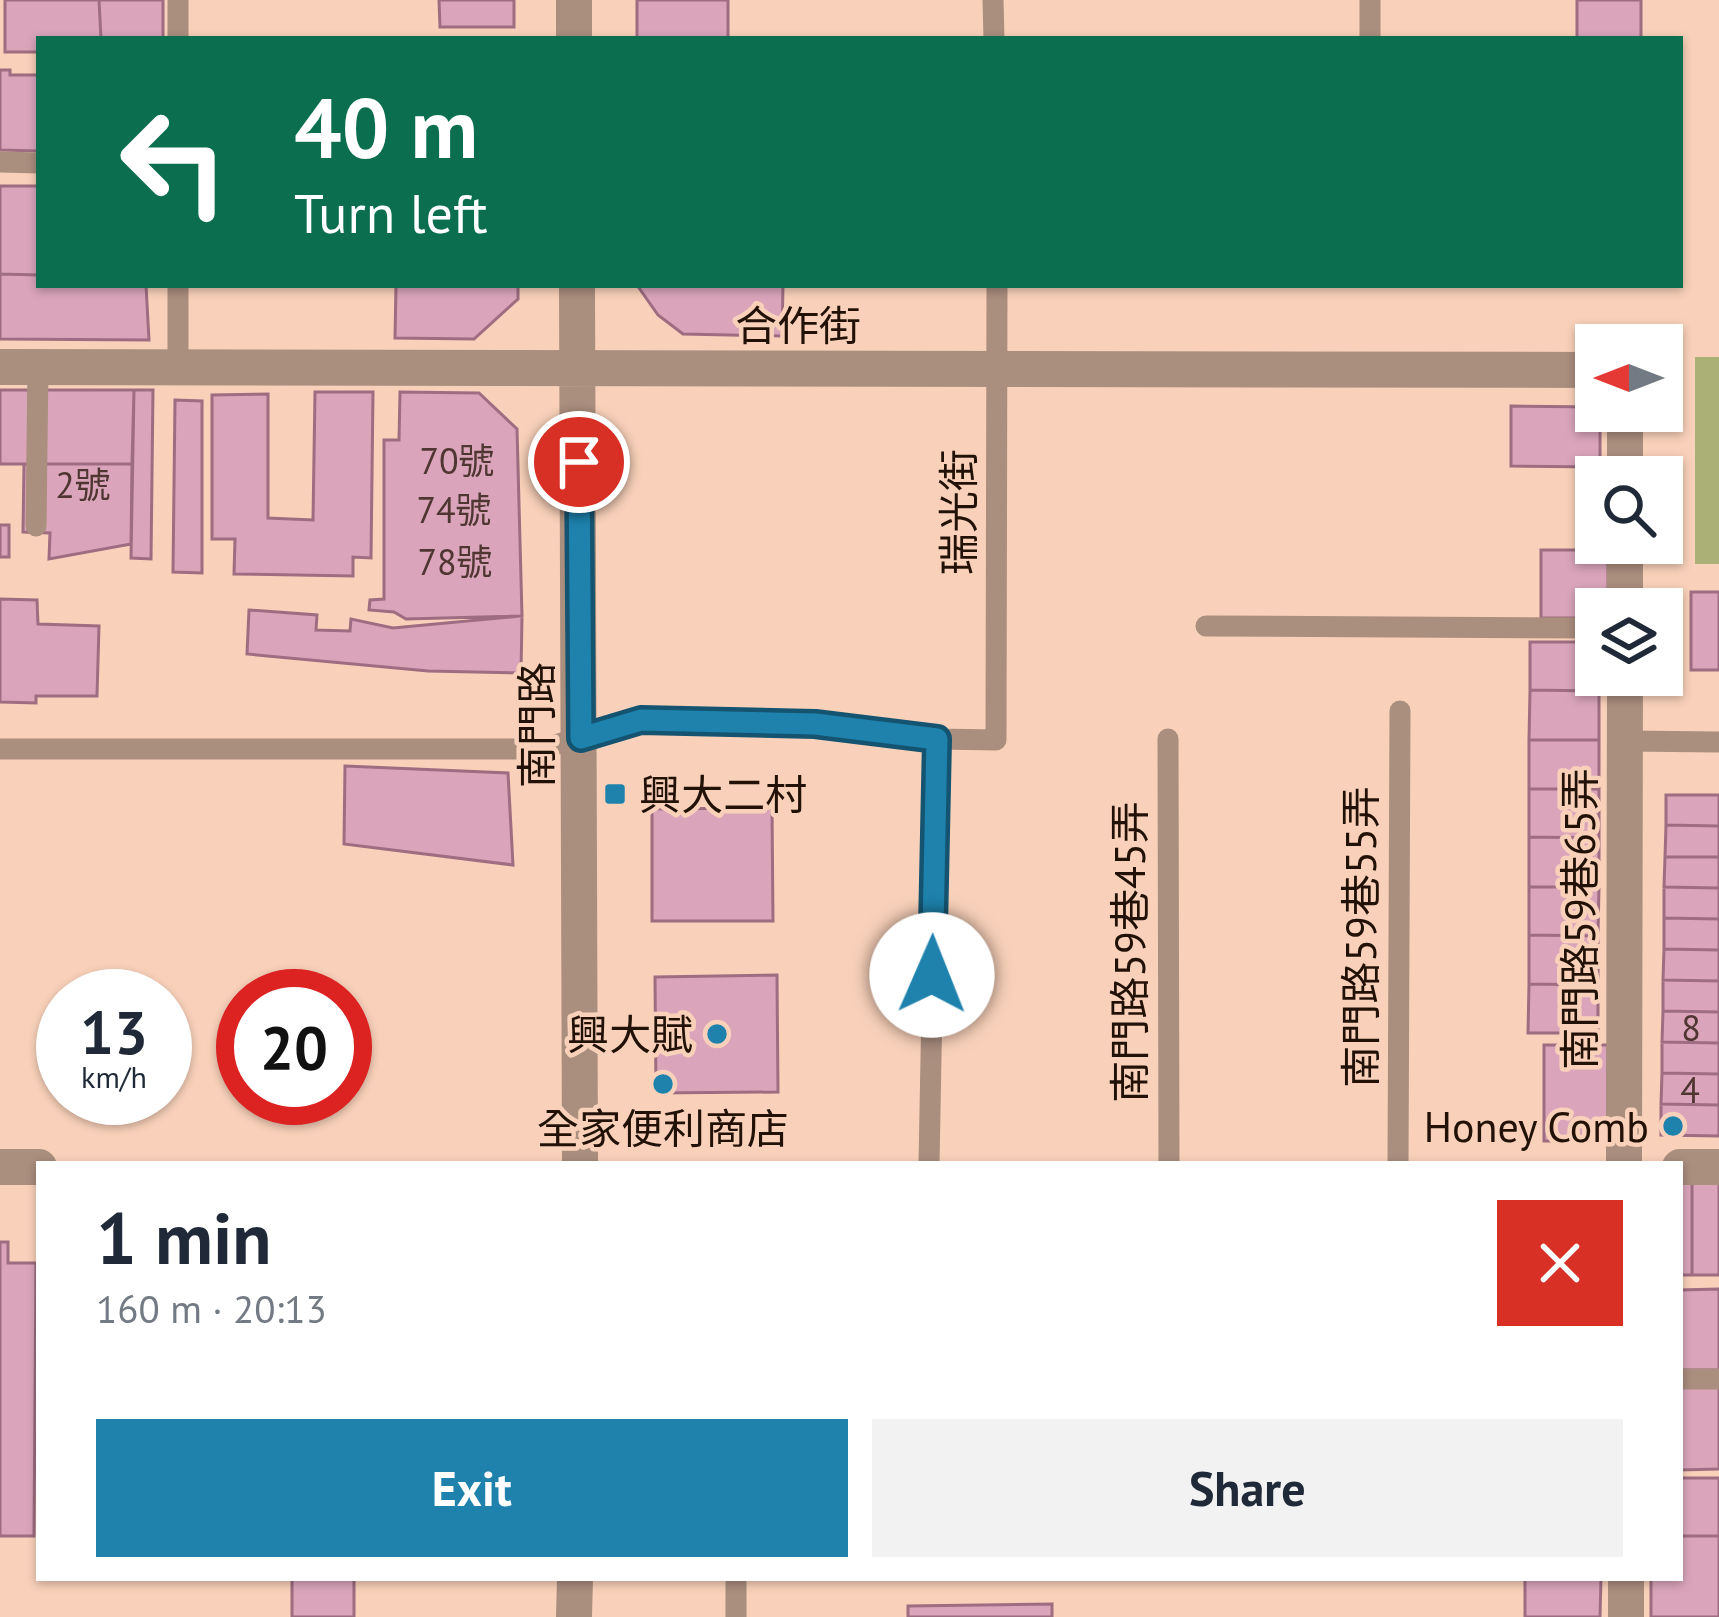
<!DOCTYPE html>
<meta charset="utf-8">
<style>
:root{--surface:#fff;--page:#f2f2f3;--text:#1f2937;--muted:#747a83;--accent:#1e82ad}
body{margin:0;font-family:"PT Sans","Noto Sans TC",sans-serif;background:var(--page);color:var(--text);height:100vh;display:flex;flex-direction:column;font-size:45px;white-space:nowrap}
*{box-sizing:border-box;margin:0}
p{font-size:39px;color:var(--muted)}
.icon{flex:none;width:66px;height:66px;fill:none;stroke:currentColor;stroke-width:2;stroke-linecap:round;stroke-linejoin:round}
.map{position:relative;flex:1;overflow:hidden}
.panel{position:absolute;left:36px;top:1161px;width:1647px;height:420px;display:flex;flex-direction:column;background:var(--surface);border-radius:0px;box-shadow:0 3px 9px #0004}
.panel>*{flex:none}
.top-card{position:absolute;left:36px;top:36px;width:1647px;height:252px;border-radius:0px;box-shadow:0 3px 9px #0004;background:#0b6e4f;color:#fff;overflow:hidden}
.needle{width:78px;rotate:270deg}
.controls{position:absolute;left:1575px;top:324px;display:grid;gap:24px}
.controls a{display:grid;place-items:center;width:108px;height:108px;border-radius:0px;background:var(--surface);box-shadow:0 3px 9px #0004;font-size:60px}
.speed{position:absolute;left:36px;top:969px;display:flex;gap:24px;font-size:60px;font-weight:700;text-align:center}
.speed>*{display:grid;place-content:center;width:156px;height:156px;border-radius:50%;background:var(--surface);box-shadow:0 3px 9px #0004;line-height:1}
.speed small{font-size:30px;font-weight:400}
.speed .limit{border:18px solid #d22;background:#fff;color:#111}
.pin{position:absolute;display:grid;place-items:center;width:102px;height:102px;color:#fff;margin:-51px;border:6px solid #fff;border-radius:50%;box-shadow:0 3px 12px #0007}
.me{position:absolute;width:132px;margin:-66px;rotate:1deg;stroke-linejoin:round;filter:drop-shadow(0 0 9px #0008)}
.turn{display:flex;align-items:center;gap:42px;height:252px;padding:0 60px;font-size:54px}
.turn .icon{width:156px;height:156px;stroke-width:2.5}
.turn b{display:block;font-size:84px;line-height:102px}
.round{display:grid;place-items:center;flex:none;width:126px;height:126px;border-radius:0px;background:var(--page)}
.head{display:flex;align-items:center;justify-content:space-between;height:204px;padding:0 60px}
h1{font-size:72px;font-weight:700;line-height:90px}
.primary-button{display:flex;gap:24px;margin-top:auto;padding:24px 60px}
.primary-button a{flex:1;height:138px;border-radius:0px;background:var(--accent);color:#fff;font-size:48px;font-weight:700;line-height:138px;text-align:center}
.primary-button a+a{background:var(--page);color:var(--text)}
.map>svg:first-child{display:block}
.green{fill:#abb077}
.building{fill:#daa5bb;stroke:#9e6d82;stroke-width:3}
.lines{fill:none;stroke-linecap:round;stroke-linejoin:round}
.lane{stroke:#aa8e7e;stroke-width:21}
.street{stroke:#aa8e7e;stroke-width:36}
.route-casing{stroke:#145470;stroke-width:30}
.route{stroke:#1e82ad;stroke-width:21}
.poi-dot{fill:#1e82ad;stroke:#f9d1ba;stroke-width:4.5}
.labels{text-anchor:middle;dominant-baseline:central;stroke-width:9;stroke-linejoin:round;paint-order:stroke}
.number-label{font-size:36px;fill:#503633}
.street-label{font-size:42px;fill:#221106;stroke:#f9d1ba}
.poi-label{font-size:42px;fill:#221106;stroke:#f9d1ba;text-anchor:end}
</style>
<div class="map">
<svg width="1719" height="1617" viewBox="0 0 1719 1617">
<rect width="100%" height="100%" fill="#f9d1ba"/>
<!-- green -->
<path class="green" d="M1695 357H1719V564H1695Z"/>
<!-- building -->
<path class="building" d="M5 0H99L101 39H39V52H5Z
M99 0H163V39H101Z
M439 0H514V27H440Z
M637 0H728V39H637Z
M1577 0H1641V39H1577Z
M0 70H10V75H39V151L0 150Z
M0 186H39V275L0 274Z
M0 274 39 275V285H146L149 340 0 339Z
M396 285H518V299L474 339 395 338Z
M637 285H783L782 336 683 334 658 315Z
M0 390H134L132 464H0Z
M134 390H153L151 559 131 558Z
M315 392H373L371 558 353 557V576L234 574 235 539H212V395L268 394V518L313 520Z
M400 392 479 393 517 429 522 616 406 619 394 612 369 610 370 600 384 599V440H399Z
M175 400 202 401V573L173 572Z
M1511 406 1596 407V411H1600V467L1511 466Z
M24 464H132L131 544 49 559 50 533 23 532Z
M0 525H9V557H0Z
M1541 550H1608V609H1596V618H1541Z
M1691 592H1719V670H1691Z
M0 599 37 600 38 624 99 626 97 696H36V703L0 702Z
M249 610 317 615 316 630 350 631 351 619 393 628 522 616 521 673 428 671 247 654Z
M1530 642H1596L1599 691 1530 690Z
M1530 690 1599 691V740H1529Z
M1529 740H1599V789H1529Z
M345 766 508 773 513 865 344 844Z
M1529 789H1599V838L1529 837Z
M1666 795H1719V826L1666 825Z
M772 808 773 921H652V809Z
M1666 825 1719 826V857H1665Z
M1529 837 1599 838V887H1529Z
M1665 857H1719V888L1664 887Z
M1529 887H1599L1598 936 1529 935Z
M1664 887 1719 888V919L1664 918Z
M1664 918 1719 919V950L1664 949Z
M1529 935 1598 936V985L1529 984Z
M1664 949 1719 950V981L1663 980Z
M777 975 778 1092 656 1093 655 977Z
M1663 980 1719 981V1012L1663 1011Z
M1529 984 1598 985V1033H1528Z
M1663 1011 1719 1012V1043L1662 1042Z
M1662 1042 1719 1043V1074L1662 1073Z
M1544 1045H1608V1141H1544Z
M1662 1073 1719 1074V1105L1661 1104Z
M1661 1104 1719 1105V1136L1661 1135Z
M1680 1183H1692V1275H1680Z
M1692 1183H1719V1275H1692Z
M0 1242H8V1263H36L34 1536H0Z
M1719 1289V1370H1680V1290Z
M1680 1387H1719V1469L1680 1470Z
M1680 1478H1719V1536H1680Z
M1680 1536H1719V1617H1651V1578H1680Z
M292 1578H354V1617H292Z
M1525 1578H1601L1600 1617H1525Z
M1052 1604V1617H908V1606Z"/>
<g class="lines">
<!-- lane -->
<path class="lane" d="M178 0V39
M993 0 994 39
M1370 0V39
M0 162 39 163
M178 285V368
M36 526 38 367
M1206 626 1596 628
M1168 739 1169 1164
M1625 741 1719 742
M0 749H541L641 720 815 724 937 739 996 740 997 285
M929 1164 937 739
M1398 1164 1400 711
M1680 1379H1719
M736 1578V1617"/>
<!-- street -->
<path class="street" d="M574 0V39
M577 285 580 1164
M0 367 1596 370
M1625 477V411
M1625 609V543
M1624 1164 1625 675
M0 1167H39
M1680 1167H1719
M1626 1578V1617
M574 1617 575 1578"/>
</g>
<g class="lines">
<defs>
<path id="route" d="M579 462 581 738 641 720 815 724 937 739 932 975"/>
</defs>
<!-- route casing -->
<use href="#route" class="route-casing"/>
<!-- route -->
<use href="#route" class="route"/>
</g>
<!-- markers -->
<g class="poi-dot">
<rect x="603" y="782" width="24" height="24" rx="6"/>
<circle cx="717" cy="1034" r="12"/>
<circle cx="663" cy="1084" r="12"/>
<circle cx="1673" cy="1126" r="12"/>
</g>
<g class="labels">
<!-- number labels -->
<g class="number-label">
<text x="457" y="460">70號</text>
<text x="83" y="484">2號</text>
<text x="454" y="509">74號</text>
<text x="455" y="561">78號</text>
<text x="1691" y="1027">8</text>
<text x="1690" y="1089">4</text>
</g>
<!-- street labels -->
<g class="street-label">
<text x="798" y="325">合作街</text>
<text transform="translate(958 512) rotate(-90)">瑞光街</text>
<text transform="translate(536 725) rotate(-90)">南門路</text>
<text transform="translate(1579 919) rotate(-90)">南門路59巷65弄</text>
<text transform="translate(1360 937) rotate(-90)">南門路59巷55弄</text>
<text transform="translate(1129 952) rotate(-90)">南門路59巷45弄</text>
</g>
<!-- poi labels -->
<g class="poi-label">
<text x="639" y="794" text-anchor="start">興大二村</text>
<text x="693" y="1034">興大賦</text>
<text x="1649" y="1126">Honey Comb</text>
<text x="663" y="1128" text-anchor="middle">全家便利商店</text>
</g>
</g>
</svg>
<div class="controls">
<a><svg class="needle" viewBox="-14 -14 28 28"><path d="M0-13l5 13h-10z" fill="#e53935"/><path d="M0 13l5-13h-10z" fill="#747a83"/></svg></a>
<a><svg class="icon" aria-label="search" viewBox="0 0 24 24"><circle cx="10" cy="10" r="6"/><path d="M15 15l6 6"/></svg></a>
<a><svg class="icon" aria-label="layers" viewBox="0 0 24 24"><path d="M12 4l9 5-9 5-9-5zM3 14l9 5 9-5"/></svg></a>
</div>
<div class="speed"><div>13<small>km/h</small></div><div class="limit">20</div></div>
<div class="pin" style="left:579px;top:462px;background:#d93025"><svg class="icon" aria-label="arrive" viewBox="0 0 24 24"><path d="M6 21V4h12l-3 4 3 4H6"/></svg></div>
<svg class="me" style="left:932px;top:975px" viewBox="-20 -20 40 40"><circle r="19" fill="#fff"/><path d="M0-13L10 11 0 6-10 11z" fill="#1e82ad"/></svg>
<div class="top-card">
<div class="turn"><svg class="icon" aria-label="left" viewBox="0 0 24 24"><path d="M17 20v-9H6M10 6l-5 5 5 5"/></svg><div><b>40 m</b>Turn left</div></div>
</div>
<section class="panel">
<div class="head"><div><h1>1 min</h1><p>160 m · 20:13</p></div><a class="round" style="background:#d93025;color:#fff"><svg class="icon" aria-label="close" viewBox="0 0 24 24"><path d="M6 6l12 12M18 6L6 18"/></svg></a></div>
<div class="primary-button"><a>Exit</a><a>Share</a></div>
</section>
</div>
